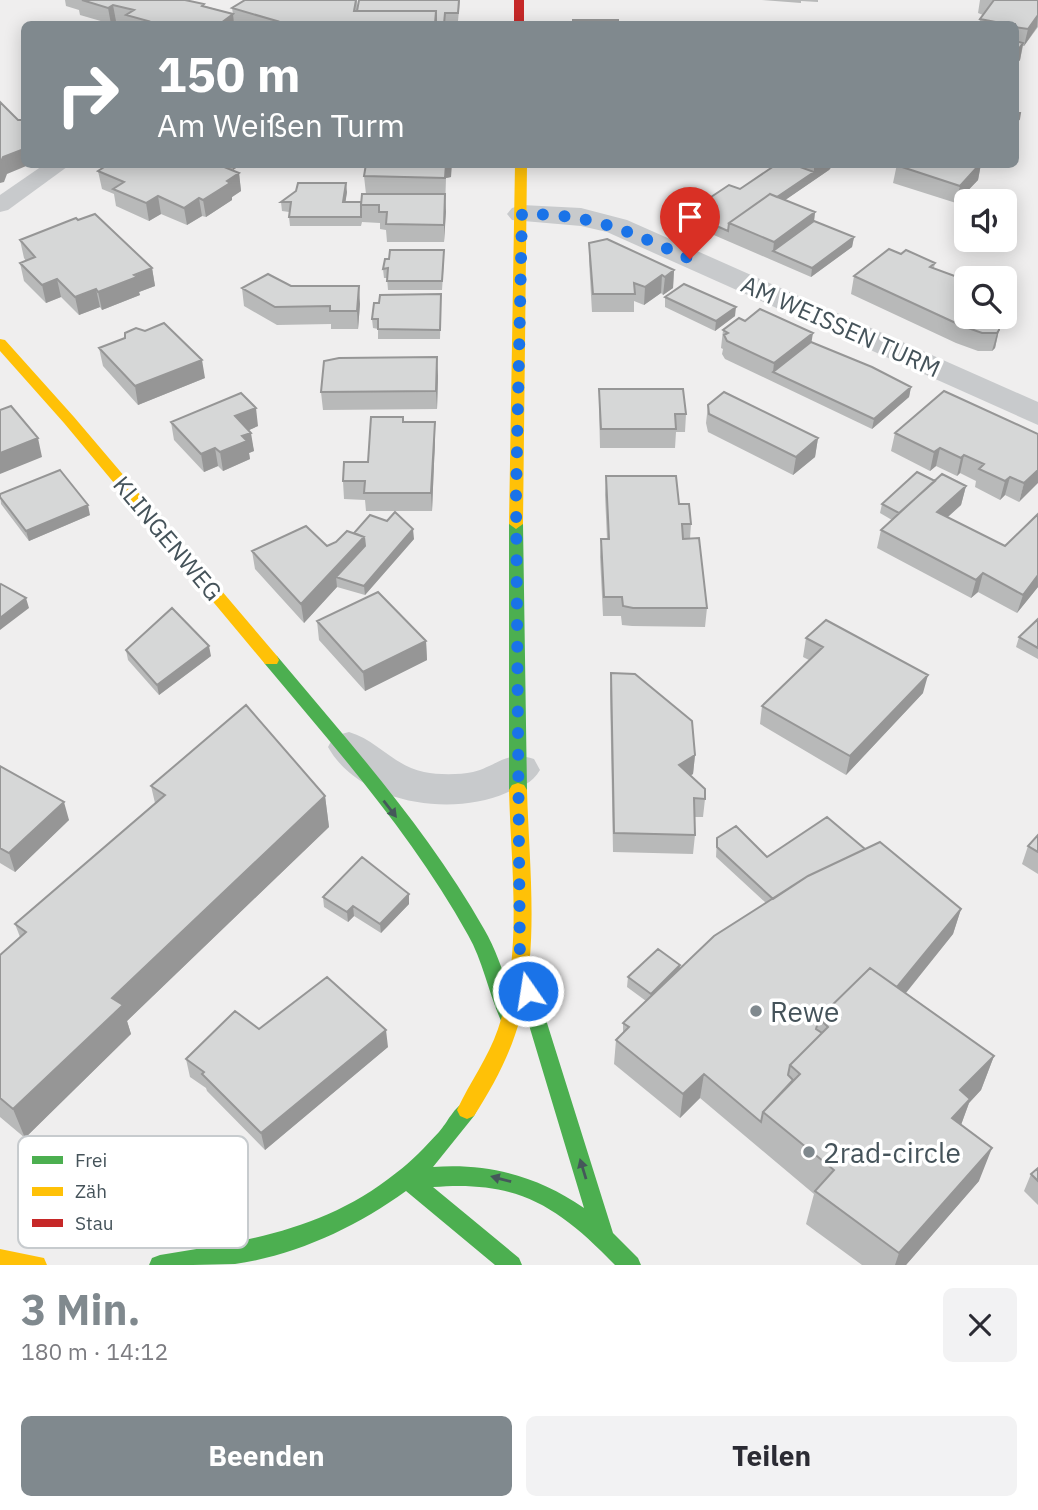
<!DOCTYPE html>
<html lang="de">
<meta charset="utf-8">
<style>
:root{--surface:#fff;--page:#f2f2f3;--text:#2b2b33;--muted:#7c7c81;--accent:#80898e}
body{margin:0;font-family:"IBM Plex Sans",sans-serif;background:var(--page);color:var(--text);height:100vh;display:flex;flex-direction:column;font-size:26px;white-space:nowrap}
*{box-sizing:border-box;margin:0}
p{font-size:23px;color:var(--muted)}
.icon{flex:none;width:38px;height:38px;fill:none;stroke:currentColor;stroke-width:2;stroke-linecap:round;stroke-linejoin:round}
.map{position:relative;height:1265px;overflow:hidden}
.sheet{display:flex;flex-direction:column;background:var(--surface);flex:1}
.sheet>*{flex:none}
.banner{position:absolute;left:21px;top:21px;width:998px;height:147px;border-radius:10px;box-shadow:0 4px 18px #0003;background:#80898e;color:#fff;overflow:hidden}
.controls{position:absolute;left:954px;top:189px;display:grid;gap:14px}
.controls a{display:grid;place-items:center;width:63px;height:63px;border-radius:10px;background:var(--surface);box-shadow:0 4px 18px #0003;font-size:35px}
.pin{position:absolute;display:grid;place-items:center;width:60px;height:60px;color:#fff;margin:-72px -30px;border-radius:50% 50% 50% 0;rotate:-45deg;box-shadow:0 0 7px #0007}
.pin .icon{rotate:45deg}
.me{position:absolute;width:77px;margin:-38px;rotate:347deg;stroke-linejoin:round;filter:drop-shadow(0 0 5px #0008)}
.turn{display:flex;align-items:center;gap:24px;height:147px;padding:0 21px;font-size:32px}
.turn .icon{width:91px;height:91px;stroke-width:2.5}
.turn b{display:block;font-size:49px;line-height:60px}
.round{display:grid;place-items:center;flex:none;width:74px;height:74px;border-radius:10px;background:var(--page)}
.overview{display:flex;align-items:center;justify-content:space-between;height:119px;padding:0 21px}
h1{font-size:42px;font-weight:700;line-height:52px;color:var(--accent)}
.action{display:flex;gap:14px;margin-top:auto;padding:14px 21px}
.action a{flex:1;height:80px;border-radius:10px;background:var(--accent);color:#fff;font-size:28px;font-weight:700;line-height:80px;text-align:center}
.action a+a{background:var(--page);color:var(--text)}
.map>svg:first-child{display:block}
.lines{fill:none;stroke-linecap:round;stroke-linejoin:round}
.lane{fill:#c8cacc;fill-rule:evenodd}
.street{fill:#c8cacc;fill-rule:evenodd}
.fast{fill:#4caf50;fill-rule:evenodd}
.slow{fill:#ffc107;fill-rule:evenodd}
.jam{fill:#c62828;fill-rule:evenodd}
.wall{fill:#b8b9b9}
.shaded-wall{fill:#969696}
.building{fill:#d6d7d7;stroke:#969696;stroke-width:2}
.oneway{fill:#45585a}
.route{stroke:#1a73e8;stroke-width:12;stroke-dasharray:0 21.6}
.poi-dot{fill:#80898e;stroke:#fff;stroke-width:2.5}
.labels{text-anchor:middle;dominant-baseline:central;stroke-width:7;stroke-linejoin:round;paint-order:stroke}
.street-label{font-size:24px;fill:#45535a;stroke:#fff}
.near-poi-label{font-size:28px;fill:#45535a;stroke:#fff;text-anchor:start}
.key{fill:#fff;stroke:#c7cbce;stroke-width:2}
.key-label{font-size:19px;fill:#45535a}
</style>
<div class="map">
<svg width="1038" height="1265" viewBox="0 0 1038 1265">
<rect width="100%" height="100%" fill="#efeeee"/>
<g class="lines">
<!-- lane -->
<path class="lane" d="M45 164H71L8 210 0 212V195Z"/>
<!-- street -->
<path class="street" d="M522 205 581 208 627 220 1038 402V425L607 232 581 226 512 220 507 214 512 208Z
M349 732C377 740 394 766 424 772 439 775 458 775 473 772 497 766 507 750 534 759L540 770C532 784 520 787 506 793 451 817 360 804 328 747L334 736Z"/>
<!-- fast -->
<path class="fast" d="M516 519 523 524 527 790 524 795H512L509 790V524Z
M271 654 277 656C350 743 428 830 484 929 500 956 508 990 520 1019L517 1025 510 1027 503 1025C489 996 484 963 468 935 414 837 337 750 265 664L263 660 265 656Z
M522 964 529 966 531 972 613 1233 638 1258 641 1265H615C558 1206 518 1180 433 1187L519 1258 522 1265H495L406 1191C356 1227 297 1255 235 1264 208 1265 177 1265 149 1265L152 1258 160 1255C245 1242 327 1229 396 1173 412 1161 425 1147 439 1132 448 1122 454 1106 467 1101L474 1104 477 1110 474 1116 433 1167C489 1163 538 1176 584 1208L513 972 515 966Z"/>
<!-- slow -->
<path class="slow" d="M515 164H527L523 524 516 529 509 524Z
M0 339 5 340 74 417 277 656 279 660 277 664H265L64 423 0 351Z
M518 783 524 785 527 790C529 864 539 942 521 1015 512 1051 494 1085 474 1116L467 1119 460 1116 457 1110C470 1082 488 1058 498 1029 523 954 511 868 509 790L512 785Z
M0 1249 44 1258 47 1265H0Z"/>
<!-- jam -->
<path class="jam" d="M514 0H524V24H514Z"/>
</g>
<!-- wall -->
<path class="wall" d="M65 0H185L233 14 232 8 357 0V11L359 0H460L458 21H446L445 24H128L116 21 111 24 80 15 79 10 66 6Z
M762 0H818V2L801 1V3Z
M980 0H1038V27L1024 46H1023L1020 60 1015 66V24H979L980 19 983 15 978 13Z
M24 75V90L22 77Z
M1015 113H1020L1015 135Z
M219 164H242L233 170Z
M582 164H637V166H582Z
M742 164H757L752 168Z
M764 164H834L829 170 785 200 815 212 814 221 854 237 852 247 811 277 686 223 687 213 740 189 772 167Z
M897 164H981L978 180 956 203 893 183Z
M98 171 239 173 241 191 232 197V200L206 217 202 216 187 225 161 214 149 221 116 206 114 194 102 189Z
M364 176 451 177 446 178 444 242H387L386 230 380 229V223L362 222 361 226H290L289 217V212L282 211 281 202 347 192 345 202H361L366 194Z
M78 220 152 268 155 286 139 292 140 295 102 310 100 307 79 315 61 297 46 303 24 281 20 263 26 261 24 258 20 240Z
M589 243 674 270 673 288 663 295 661 293 644 305 634 301V312H592L589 261Z
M901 254 935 263 934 268 999 330 995 348 992 351H978L956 343 851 294 854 276Z
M444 260 442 290H388L387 278H384L383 269Z
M291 286 360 304 358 329H331V324L277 325 244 306 242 288Z
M441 294 440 339H378V329L373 328 372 319 379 303Z
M665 297 735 316 715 331 665 307Z
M745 321 811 342 911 387 909 397 872 429 725 359 722 354 723 349 721 348 723 330Z
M99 348 205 378 138 405 103 366Z
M438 376 437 409 323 410 321 392Z
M599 389 686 414 685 432H676L675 448H600L599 407Z
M708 405 818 438 815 457 793 475 708 432 706 423Z
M171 422 258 426 249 430 254 451 249 453 250 459 223 471 218 466 204 472 174 440Z
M403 422H435V440L432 511H366L365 500 344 499 343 481 368 462Z
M895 433 1038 434 1019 502 1005 495 1000 500 975 487 976 481 960 473 957 476 936 466 930 471 891 451Z
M606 476 691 524 690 539 707 608 705 627 632 626 622 625 621 616H603L600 557 601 539H607L605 495Z
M935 481 966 486 961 505 948 517 1038 587 1017 613 978 592 971 598 877 548 881 530 892 520 880 513 882 504Z
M0 494 90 515 29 541 1 504Z
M354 533 414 539 365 595 337 587 304 623 255 569 252 551 327 546Z
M1038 619V659L1016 647 1019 637Z
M317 621 426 641 427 660 365 691 319 640Z
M806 638 923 693 846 775 760 724 762 706 809 660 803 657Z
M126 650 211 656 159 695 128 660Z
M611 673 695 755 693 774 690 775 705 799 703 817H695V835L693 854 613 852 610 692Z
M0 766 69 820 15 872 0 863Z
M151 786 325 796 329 827 127 1021 131 1034 25 1138 0 1117V955L20 937 15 924 155 803Z
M1038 835V874L1022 864 1028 846Z
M717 838 767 857 865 849 961 909 953 934 906 993 994 1056 981 1090 969 1103 961 1125 979 1181 906 1265H862L806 1224 814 1194 700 1098 680 1118 614 1064 616 1040 623 1033V1023L646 1001 627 987 628 977 680 969 766 903 716 857Z
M323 897 409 904 381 933 354 916 348 922 324 907Z
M259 1029 388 1047 265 1150 207 1091 206 1088 190 1077 186 1059Z
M1038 1168V1205L1024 1191 1031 1174Z"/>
<!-- shaded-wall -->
<path class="shaded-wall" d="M113 5 116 21 111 24 108 8Z
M233 14 234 24H221V23Z
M1038 15 1037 27 1024 46 1028 29Z
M1023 43 1020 60 1015 66V54Z
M24 149V164H31L7 174 4 182 0 183V164L3 157Z
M232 164H242L233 170Z
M446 164H452L451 177 446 178V195Z
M814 164H834L829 170 743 229 736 226 814 172Z
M980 164H981L978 180 956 203 960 186Z
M239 173 241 191 232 197V200L206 217 203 200 227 181Z
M346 183 347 192 344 212 343 202Z
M445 194 446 212 444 242V225Z
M158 196 161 214 149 221 146 203Z
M199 198 202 216 187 225 184 208Z
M815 212 813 230 773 251 774 242Z
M854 237 852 247 811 277 812 268Z
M152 268 155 286 139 292 140 295 102 310 98 292Z
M674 270 673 288 663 295 665 277Z
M662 275 661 293 644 305 645 287Z
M57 279 61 297 46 303 42 285Z
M359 286 360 304 358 329 357 311Z
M96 289 100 307 79 315 75 297Z
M736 307 735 316 715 331 716 321Z
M999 330 995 348 992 351 997 333Z
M813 333 810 351 773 372 772 381 774 363Z
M437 357 438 376 437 409 436 391Z
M202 360 205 378 138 405 135 386Z
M911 387 909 397 872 429 874 419Z
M256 408 258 426 238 435 235 416Z
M435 422V440L432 511 431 493Z
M251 433 254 451 249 453 250 459 223 471 220 452 242 436Z
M38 438 42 457 0 474V453Z
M818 438 815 457 793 475 796 457Z
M215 448 218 466 204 472 201 454Z
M940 448 936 466 930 471 934 452Z
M964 455 960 473 957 476 961 458Z
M1038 470V483L1019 502 1024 483Z
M1010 477 1005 495 1000 500 1005 481Z
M966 486 961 505 933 530 937 512Z
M88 505 90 515 29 541 26 531Z
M413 529 414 539 365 595 364 586Z
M364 537 366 555 336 577 337 587 304 623 301 604Z
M983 573 978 592 971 598 976 580Z
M1038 575V587L1017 613 1023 595Z
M26 598 29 608 0 630V618Z
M426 641 427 660 365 691 363 672Z
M209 646 211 656 159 695 157 685Z
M928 675 923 693 846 775 850 756Z
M695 755 693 774 677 784 679 765Z
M325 796 329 827 127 1021 131 1034 25 1138 13 1109 112 998Z
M64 802 69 820 15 872 9 853Z
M409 894V904L381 933 380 924Z
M353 906 354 916 348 922 347 912Z
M961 909 953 934 884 1020 891 995Z
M680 965 679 975 650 1004 651 994Z
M386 1030 388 1047 265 1150 261 1133Z
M994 1056 981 1090 969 1103 958 1133 941 1152 960 1090Z
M704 1074 700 1098 680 1118 683 1094Z
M992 1148 979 1181 906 1265H895L899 1253Z"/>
<!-- building -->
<path class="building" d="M82 0H185L204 4 202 6 233 14 221 23 225 24H142L148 21 126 15 134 10 113 5 108 8Z
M245 0H356L354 11H436L435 24H271L277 21 232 8Z
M359 0H459L458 13H445L444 24H436V11H357Z
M994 0H1038V15L1028 29 1015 27V24H1006L980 19Z
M573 20H618V24H573Z
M1015 41 1023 43 1015 54Z
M0 102 18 120H24V149L3 157 0 164Z
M1015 113H1020L1019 119 1015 118Z
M109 164H217L239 173 227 181 230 183 203 200 199 198 184 208 158 196 146 203 113 189 124 182 98 171Z
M366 164H446L445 178 364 176Z
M777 164H792L814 172 777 197 770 194 729 223 728 231 687 213 729 185 740 189Z
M897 164H980L960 186 896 165Z
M298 183H346L343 202H361V217H289L291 202H281L296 191Z
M362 194H445L444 225 386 224 387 212H379V205H361Z
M770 194 815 212 774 242 729 223Z
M95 214 152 268 134 275 137 277 98 292 96 289 75 297 57 279 42 285 20 263 35 257 20 240 76 218 78 220Z
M814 221 854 237 812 268 773 251Z
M607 239 674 270 665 277 662 275 645 287 634 283 635 294H593L589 243Z
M889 249 901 254 906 250 935 263 930 267 960 278 966 279V317H999V330L997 333H982L960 325 854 276Z
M390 250H444L442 281H387L388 268 383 269 385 259H389Z
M268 274 291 286H359L357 311H330V306L275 307 242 288Z
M684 284 736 307 716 321 665 297Z
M441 294 440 330 378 329V319H372L374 303H379L380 295Z
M760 309 813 333 774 363 727 341 724 335 728 333 723 330 739 318 745 321Z
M164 323 202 360 135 386 99 348 125 338V333L136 328 145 331Z
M811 342 872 367 911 387 874 419 773 372Z
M437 357 436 391 321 392 324 361 339 358Z
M599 389H683L686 414H675L676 429H601Z
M944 391 1038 434V470L1024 483 1010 477 1005 481 979 469 984 464 964 455 961 458 940 448 934 452 895 433Z
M724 392 818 438 796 457 709 414 708 405Z
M241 393 256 408 235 416 251 433 242 436 247 441 220 452 215 448 201 454 171 422Z
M11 406 38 438 0 453V410Z
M371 417H403V422H435L431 493H364L365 481H343L344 462H368Z
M60 470 88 505 26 531 0 497V494Z
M917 472 935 481 899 513 882 504Z
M942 474 966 486 937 512 1005 546 1038 514V575L1023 595 983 573 976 580 881 530Z
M606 476H676L679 504H689L691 524H682L683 539 699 538 707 608H633L623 606 622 597H604L601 539H609Z
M395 512 413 529 364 586 336 577 365 546 364 537 354 533 370 515 387 521Z
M306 526 327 546 336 542 347 531 364 537 301 604 252 551Z
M1 584 26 598 0 618V585Z
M378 592 426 641 363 672 317 621Z
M172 608 209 646 157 685 126 650Z
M1038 619V648L1019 637Z
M826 620 928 675 850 756 762 706 823 647 806 638Z
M611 673 635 674 692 721 695 755 679 765 705 789V799L694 798 695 835 614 833Z
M246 705 325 796 112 998 123 1005 13 1109 0 1098V955L26 932 15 924 165 795 151 786Z
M0 766 64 802 9 853 0 848Z
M827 817 865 849 808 876 773 899 717 847V838L736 826 767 857Z
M1038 835V852L1028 846Z
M880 842 961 909 897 987 870 968 819 1018 816 1029 822 1033 790 1065 788 1075 793 1080 763 1112 761 1122 704 1074 683 1094 616 1040 629 1027 623 1023 714 936 808 876Z
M362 857 409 894 380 924 353 906 347 912 323 897Z
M658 949 680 965 651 994 628 977Z
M870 968 994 1056 960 1090 970 1099 952 1118 992 1148 899 1253 815 1191 834 1170 763 1112 800 1074 790 1065 828 1027 819 1018Z
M327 977 386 1030 261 1133 202 1074 204 1072 186 1059 235 1011 259 1029Z
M1038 1168V1181L1031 1174Z"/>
<!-- one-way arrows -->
<defs><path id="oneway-solid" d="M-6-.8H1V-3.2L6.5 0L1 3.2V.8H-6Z" transform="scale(1.75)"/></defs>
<g class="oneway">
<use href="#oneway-solid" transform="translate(390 809) rotate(52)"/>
<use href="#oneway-solid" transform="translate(583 1169) rotate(-107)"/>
<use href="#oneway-solid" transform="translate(501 1179) rotate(-165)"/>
</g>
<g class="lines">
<!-- route -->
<path class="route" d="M528 991 520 967 516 496 522 214C593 214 627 230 690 259"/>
</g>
<!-- markers -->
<g class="poi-dot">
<circle cx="756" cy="1011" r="7"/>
<circle cx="809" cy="1152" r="7"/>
</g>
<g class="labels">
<!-- street labels -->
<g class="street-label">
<text transform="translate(841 326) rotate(24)">AM WEISSEN TURM</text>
<text transform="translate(168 538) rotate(50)">KLINGENWEG</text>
</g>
<!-- near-poi labels -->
<g class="near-poi-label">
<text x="770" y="1011">Rewe</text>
<text x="823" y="1152">2rad-circle</text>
</g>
</g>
<!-- legend -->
<rect x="18" y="1136" width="230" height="112" rx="10" class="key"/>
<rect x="32" y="1156" width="31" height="8" fill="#4caf50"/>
<rect x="32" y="1187" width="31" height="9" fill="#ffc107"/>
<rect x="32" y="1219" width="31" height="8" fill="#c62828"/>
<g class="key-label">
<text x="75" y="1167">Frei</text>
<text x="75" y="1198">Zäh</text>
<text x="75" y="1230">Stau</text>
</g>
</svg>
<div class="controls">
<a><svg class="icon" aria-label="sound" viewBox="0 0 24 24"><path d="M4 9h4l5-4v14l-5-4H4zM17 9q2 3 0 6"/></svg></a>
<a><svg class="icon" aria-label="search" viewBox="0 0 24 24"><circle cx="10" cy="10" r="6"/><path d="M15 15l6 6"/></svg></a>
</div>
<div class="pin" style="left:690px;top:259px;background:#d93025"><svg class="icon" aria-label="arrive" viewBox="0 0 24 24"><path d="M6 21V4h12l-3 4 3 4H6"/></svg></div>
<svg class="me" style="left:528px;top:991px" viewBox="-20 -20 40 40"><circle r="17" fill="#1a73e8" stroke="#fff" stroke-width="3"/><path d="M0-11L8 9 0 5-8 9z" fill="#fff"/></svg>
<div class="banner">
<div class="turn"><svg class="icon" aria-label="right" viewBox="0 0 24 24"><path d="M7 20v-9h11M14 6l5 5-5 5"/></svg><div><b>150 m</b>Am Weißen Turm</div></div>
</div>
</div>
<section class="sheet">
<div class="overview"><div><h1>3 Min.</h1><p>180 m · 14:12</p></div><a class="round"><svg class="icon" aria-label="close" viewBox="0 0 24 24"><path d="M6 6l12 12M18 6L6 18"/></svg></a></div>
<div class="action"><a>Beenden</a><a>Teilen</a></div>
</section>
